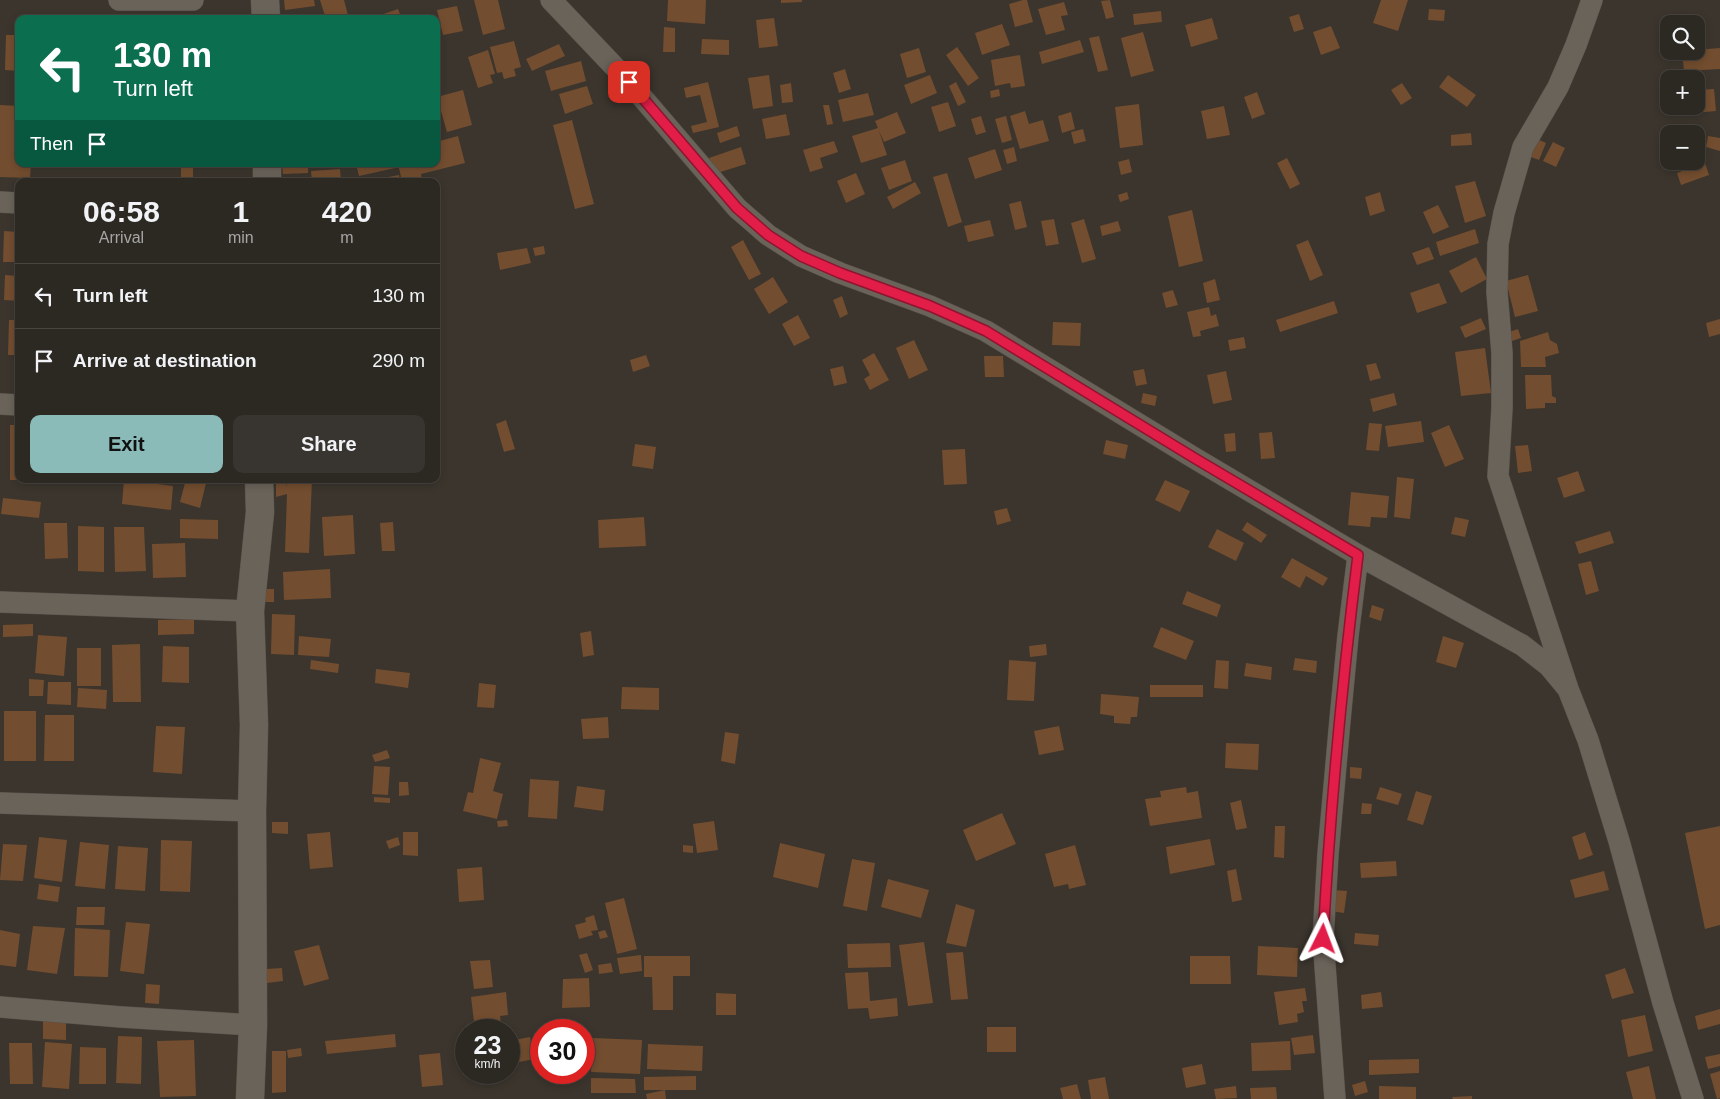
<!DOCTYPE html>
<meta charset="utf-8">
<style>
:root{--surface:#2c2822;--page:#38342f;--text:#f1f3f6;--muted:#a6a6a5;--line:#484440;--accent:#8bbbb9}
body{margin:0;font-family:Arial,sans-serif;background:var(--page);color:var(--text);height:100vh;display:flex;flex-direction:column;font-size:19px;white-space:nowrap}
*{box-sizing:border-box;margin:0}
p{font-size:16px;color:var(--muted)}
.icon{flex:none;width:28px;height:28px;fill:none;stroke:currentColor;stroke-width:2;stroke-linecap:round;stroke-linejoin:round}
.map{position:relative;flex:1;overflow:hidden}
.details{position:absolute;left:15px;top:178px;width:425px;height:305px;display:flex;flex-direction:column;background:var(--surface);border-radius:10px;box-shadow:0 2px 8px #0003,0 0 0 1px var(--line)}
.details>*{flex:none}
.banner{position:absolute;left:15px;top:15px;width:425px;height:152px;border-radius:10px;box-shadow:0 2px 8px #0003,0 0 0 1px var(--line);background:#0b6e4f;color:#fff;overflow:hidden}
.tools{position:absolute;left:1660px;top:15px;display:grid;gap:10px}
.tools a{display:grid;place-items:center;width:45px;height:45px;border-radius:10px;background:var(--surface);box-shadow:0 2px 8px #0003,0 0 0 1px var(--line);font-size:25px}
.speed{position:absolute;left:455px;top:1019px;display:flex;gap:10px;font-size:25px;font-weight:700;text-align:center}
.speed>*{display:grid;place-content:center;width:65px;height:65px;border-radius:50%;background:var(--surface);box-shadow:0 2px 8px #0003,0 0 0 1px var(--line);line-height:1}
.speed small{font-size:12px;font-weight:400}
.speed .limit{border:8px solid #d22;background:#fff;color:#111}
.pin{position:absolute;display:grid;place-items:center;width:42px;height:42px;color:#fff;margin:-21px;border-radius:10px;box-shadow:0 2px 8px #0006}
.me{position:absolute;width:55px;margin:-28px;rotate:3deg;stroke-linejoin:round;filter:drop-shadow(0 0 4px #0008)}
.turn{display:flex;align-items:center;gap:18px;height:105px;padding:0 15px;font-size:22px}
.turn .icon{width:65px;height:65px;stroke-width:2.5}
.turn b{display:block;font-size:35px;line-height:42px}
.then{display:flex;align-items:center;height:48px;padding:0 15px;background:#0003;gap:10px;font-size:19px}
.eta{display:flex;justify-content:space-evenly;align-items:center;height:85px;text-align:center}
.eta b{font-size:30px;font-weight:700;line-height:35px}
.primary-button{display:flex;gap:10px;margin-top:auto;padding:10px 15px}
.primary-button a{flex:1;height:58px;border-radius:10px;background:var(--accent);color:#111;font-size:20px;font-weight:700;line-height:58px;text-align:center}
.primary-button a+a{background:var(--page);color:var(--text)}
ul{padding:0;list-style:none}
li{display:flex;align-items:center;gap:15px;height:65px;padding:0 15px;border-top:1px solid var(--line)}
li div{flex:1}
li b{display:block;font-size:19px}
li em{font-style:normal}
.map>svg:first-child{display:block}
.building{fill:#734d2f}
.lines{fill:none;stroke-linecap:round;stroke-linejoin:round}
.minor-casing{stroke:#57514b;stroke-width:22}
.tertiary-casing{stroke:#57514b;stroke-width:29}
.minor{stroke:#6a635a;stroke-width:21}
.tertiary{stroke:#6a635a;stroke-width:28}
.route-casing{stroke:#92132f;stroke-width:12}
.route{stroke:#e11d48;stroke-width:9}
</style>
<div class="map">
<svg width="1720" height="1099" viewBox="0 0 1720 1099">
<rect width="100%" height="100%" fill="#3b352d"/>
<!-- building -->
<path class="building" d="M284 0H314L315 6 285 10Z
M320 0H344L349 19H326Z
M474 0H498L505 29 483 35Z
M668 0H706L705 24 667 21Z
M781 0H802V2L781 3Z
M1023 0H1027L1033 22 1015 27 1009 4Z
M1110 0 1114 17 1106 19 1101 1Z
M1381 0H1408L1398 31 1373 23Z
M1064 2 1068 15 1061 16 1065 30 1046 35 1038 9Z
M457 6 463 31 443 35 437 10Z
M398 9 402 19H372V18Z
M1429 9 1445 10 1444 21 1428 20Z
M1161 11 1162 22 1134 25 1133 14Z
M1299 14 1304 29 1294 32 1289 17Z
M41 15H76V19H41Z
M774 18 778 46 759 48 756 20Z
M1212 18 1218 39 1191 47 1185 25Z
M1002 24 1010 45 982 55 975 33Z
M1331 26 1340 48 1321 55 1313 32Z
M664 27 675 28V52H663Z
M1143 32 1154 71 1131 77 1121 38Z
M6 35H19V71L5 70Z
M1099 36 1108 70 1098 72 1089 38Z
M702 39 729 40V55L701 54Z
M1080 40 1084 52 1042 64 1039 52Z
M514 41 521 67 514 69 516 76 504 79 502 72 497 73 490 47Z
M559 44 565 56 532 71 526 59Z
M957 47 979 78 968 86 946 55Z
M919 48 926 72 907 78 900 54Z
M1720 48V69L1684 71 1682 51Z
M488 50 495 74 490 75 493 83 478 88 468 57Z
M1020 55 1025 86 1011 88 1010 83 995 86 991 60Z
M581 61 586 81 551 91 545 71Z
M845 69 851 89 839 93 833 73Z
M769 75 773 106 753 109 748 78Z
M930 75 937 93 911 104 904 85Z
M1448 75 1476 95 1467 107 1439 87Z
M708 82 719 127 693 133 691 126 707 122 700 95 686 98 684 88Z
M956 82 966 102 958 106 949 86Z
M791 83 793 102 782 103 780 85Z
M1402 83 1412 98 1401 105 1391 90Z
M587 86 593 104 565 114 559 94Z
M999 89 1000 96 991 98 990 91Z
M1714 89 1716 111 1694 113V106H1696V90Z
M463 90 472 125 447 132 437 97Z
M1257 92 1265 114 1252 119 1244 97Z
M868 93 874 115 843 122 838 100Z
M948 102 956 126 939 132 931 107Z
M1139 104 1143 145 1120 148 1115 107Z
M0 105 19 106V164H31L30 178 0 177Z
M823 105H829L833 124 827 125Z
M1224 106 1230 135 1207 139 1201 111Z
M1025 111 1029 124 1043 120 1049 141 1020 149 1010 116Z
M897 112 906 133 884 142 879 131 887 155 861 163 852 136 878 128 875 121Z
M1071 112 1075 129 1062 133 1058 116Z
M786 114 790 135 766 139 762 119Z
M981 116 986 132 976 135 971 119Z
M1006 116 1012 140 1002 143 995 119Z
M572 120 594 204 575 209 553 125Z
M737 126 740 136 720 143 717 133Z
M1083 129 1086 141 1074 144 1071 132Z
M1471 133 1472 145 1451 146V135Z
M458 136 465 163 421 174 422 181H402L398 164H436V142Z
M1708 136 1720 138V151L1706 147Z
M1535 138 1546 143 1539 160 1528 156Z
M834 141 838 152 820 158 823 168 810 172 803 150Z
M1553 142 1565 148 1556 167 1543 161Z
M741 147 746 164 714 174 709 158Z
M1014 147 1017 161 1007 164 1003 150Z
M995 149 1002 170 975 179 968 158Z
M1287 158 1300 184 1290 189 1277 163Z
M1129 159 1132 172 1121 175 1118 162Z
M905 160 912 181 889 190 881 168Z
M1705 163 1709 175 1681 185 1677 173Z
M181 164H193V178L181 179Z
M282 164H308V173L283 174Z
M356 164H394L395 168 359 176Z
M340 169 341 181H312L311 171Z
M856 173 865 194 846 203 837 181Z
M947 173 962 222 948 227 933 177Z
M399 175 400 181H372V180Z
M292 177V180L309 177V181H276Z
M1475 181 1486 216 1465 223 1455 186Z
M915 182 921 193 893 209 887 197Z
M1127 192 1129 199 1120 202 1118 195Z
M1380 192 1385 211 1370 216 1365 197Z
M1021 201 1027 227 1015 230 1009 204Z
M1438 205 1449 227 1433 234 1423 212Z
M1192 210 1203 261 1179 267 1168 216Z
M1054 219 1059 244 1046 246 1041 221Z
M1084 219 1096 259 1082 263 1071 223Z
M990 220 994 236 968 242 964 226Z
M1118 221 1121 231 1102 236 1100 226Z
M1475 229 1479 243 1440 256 1436 242Z
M4 231 19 232V262H3Z
M743 240 761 274 749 280 731 247Z
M1308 240 1323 275 1310 281 1296 245Z
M544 246 545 254 535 256 533 248Z
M1429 247 1434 259 1417 265 1412 253Z
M527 248 531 263 500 270 497 253Z
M1476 257 1487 279 1461 293 1449 271Z
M5 275 19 276V301L4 300Z
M1528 275 1538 311 1515 317 1506 281Z
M773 277 788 302 769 314 754 289Z
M1215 279 1220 300 1207 303 1203 283Z
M1439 283 1447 303 1417 313 1410 293Z
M1173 290 1178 305 1166 308 1162 293Z
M842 296 848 314 840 318 833 300Z
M1334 301 1338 313 1280 332 1276 320Z
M1209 307 1211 316 1216 314 1219 326 1200 331 1201 336 1193 337 1187 312Z
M798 315 810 338 794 346 782 324Z
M1481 318 1486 329 1465 338 1460 327Z
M1720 319V334L1709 337 1706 323Z
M9 320H19V355H8Z
M1053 322 1081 323 1080 346 1052 345Z
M1518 329 1521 338 1512 341 1509 332Z
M1548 332 1550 340 1557 344 1559 353 1545 357 1546 367H1521L1520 341Z
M1244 337 1246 348 1230 351 1228 340Z
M914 340 928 370 909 379 896 348Z
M1485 348 1491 393 1461 396 1455 352Z
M874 353 889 380 870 390 864 379 870 375 862 360Z
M646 355 650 366 633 372 630 360Z
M984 356H1003L1004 377H985Z
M1376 363 1381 378 1370 381 1366 365Z
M843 366 847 383 834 386 830 369Z
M1144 369 1147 384 1136 386 1133 371Z
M1226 371 1232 400 1213 404 1207 375Z
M1525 375H1551L1552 396 1556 398V403H1545V408L1526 409Z
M1143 393 1157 396 1155 406 1141 403Z
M1394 393 1397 405 1373 412 1370 399Z
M506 420 515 449 504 452 496 424Z
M1421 421 1424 442 1388 447 1385 426Z
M1369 423 1382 424 1379 451 1366 450Z
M10 425H19V480H10Z
M1449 425 1464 459 1445 467 1431 433Z
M1272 432 1275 458 1261 459 1259 433Z
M1235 433 1236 451 1226 452 1224 434Z
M1106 440 1128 445 1125 459 1103 454Z
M635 444 656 447 653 469 632 466Z
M1528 445 1532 471 1518 473 1515 446Z
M965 449 967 484 944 485 942 450Z
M1578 471 1585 491 1564 498 1557 478Z
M1397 477 1414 479 1410 519 1394 517Z
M186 479H207L200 508 180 502Z
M276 479H286L287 488V479H312L309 553 285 552 287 494 276 497Z
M124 480 173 486 171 510 122 504Z
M1165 480 1190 491 1180 512 1155 500Z
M1351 492 1389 496 1387 518 1371 517 1370 527 1348 525Z
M3 498 41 502 39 518 1 514Z
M1007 508 1011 521 997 525 994 511Z
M353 515 355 554 324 556 322 517Z
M644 517 646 546 599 548 598 520Z
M1455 517 1469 520 1465 537 1451 534Z
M180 519 218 520V539L180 538Z
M393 522 395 551H382L380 523Z
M1247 522 1267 535 1261 543 1242 530Z
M44 523H67L68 558 45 559Z
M78 526 104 527V572L78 571Z
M114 527H144L146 571 115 572Z
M1217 529 1244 543 1236 561 1208 547Z
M1610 531 1614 543 1579 554 1575 542Z
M185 543 186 577 153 578 152 544Z
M1292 558 1328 578 1323 586 1306 576 1300 588 1281 577Z
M1591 561 1599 591 1586 595 1578 564Z
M330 569 331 598 284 600 283 572Z
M264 589H274V602H264Z
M1187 591 1221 605 1217 617 1182 604Z
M1372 605 1384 609 1381 621 1369 617Z
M272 614 295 615 294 655 271 654Z
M194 619V634L158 635V620Z
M33 624V636L3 637V625Z
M1161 627 1194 641 1186 660 1153 647Z
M591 631 594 655 583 657 580 633Z
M38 635 67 637 64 676 35 673Z
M299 636 331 639 329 657 298 655Z
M1443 636 1464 643 1456 668 1436 662Z
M140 644 141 702H113L112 645Z
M1046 644 1047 655 1030 657 1029 646Z
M163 646 189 647V683L162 682Z
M77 648H101V686H77Z
M1295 658 1317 661 1316 673 1293 670Z
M311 660 339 664 338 673 310 669Z
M1009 660 1036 662 1034 701 1007 700Z
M1216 660 1229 661 1228 689 1214 688Z
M1246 663 1272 667 1271 680 1244 676Z
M376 669 410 673 408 688 375 683Z
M29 679 44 680 43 696H29Z
M48 682H71V705L47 704Z
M479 683 496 685 494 708 477 707Z
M1150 685H1203V697H1150Z
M622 687 659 688V710L621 709Z
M78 688 107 690 106 709 77 707Z
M1101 694 1139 697 1137 717H1131L1130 724 1114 723V716L1100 714Z
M4 711H36V761H4Z
M45 715H74V761H44Z
M608 717 609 738 583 739 581 719Z
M156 726 185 727 182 774 153 772Z
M1059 726 1064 750 1039 755 1034 731Z
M725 732 739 734 735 764 721 761Z
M1226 743 1259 744 1258 770 1225 768Z
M387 750 390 758 375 762 372 755Z
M480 758 501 763 493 791 503 794 497 819 463 811 468 792 473 793Z
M374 766 390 767 388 795 372 794Z
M1350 767 1362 768 1361 779 1350 778Z
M530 779 559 781 557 819 528 817Z
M399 782H408L409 795 399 796Z
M577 786 605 790 603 811 574 807Z
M1186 787 1187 793 1198 791 1202 818 1150 826 1145 799 1161 797 1160 791Z
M1380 787 1402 794 1398 805 1376 799Z
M1416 791 1432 796 1423 825 1407 820Z
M374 797 390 798V803L374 802Z
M1241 800 1247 828 1236 830 1230 803Z
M1362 803 1372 804 1371 814H1361Z
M1002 813 1016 844 976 861 963 830Z
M507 820 508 826 498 827 497 821Z
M714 821 718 850 697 853 693 824Z
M272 822H288V834L272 833Z
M1275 826H1285L1284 858 1274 857Z
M1720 826V925L1705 929 1685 833Z
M330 832 333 867 310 869 307 834Z
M403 832H418V856L403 855Z
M1585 832 1593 855 1579 860 1572 837Z
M39 837 67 840 62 882 34 878Z
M398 837 400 845 389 849 386 841Z
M1210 839 1215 865 1170 874 1166 847Z
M161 840 192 841 190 892 160 891Z
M80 842 109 845 105 889 75 886Z
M780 843 825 854 818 888 773 877Z
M3 844 27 845 23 881 0 880Z
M683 845 693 846V853L683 852Z
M1075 845 1086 885 1069 889 1068 884 1054 887 1045 854Z
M118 846 148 848 145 891 115 889Z
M852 859 875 863 867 911 843 906Z
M1396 861 1397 876 1361 878 1360 863Z
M482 867 484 900 459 902 457 869Z
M1236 869 1242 900 1232 902 1227 871Z
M1604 871 1609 890 1575 898 1570 880Z
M888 879 929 890 921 918 881 907Z
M39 884 60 887 58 902 37 899Z
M1333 890 1347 891 1344 913 1331 911Z
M624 898 637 949 617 954 605 903Z
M956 904 975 910 966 947 946 943Z
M77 907H105L104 925H76Z
M594 915 598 930 591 931 593 935 579 939 575 925 586 922 585 918Z
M126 922 150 924 144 974 120 971Z
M33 926 65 928 57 974 27 970Z
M75 928 110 930 108 977 74 976Z
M0 930 20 934 16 967 0 965Z
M605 930 608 937 600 939 598 932Z
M1355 933 1379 935 1378 946 1354 944Z
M924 942 933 1003 908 1006 899 945Z
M890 943 891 967 848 968 847 944Z
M319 945 329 979 304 986 294 951Z
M1258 946 1298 948 1297 977 1257 975Z
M963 952 968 999 951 1000 946 953Z
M587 953 593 970 585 973 579 955Z
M641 955 642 971 620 974 617 958Z
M644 956H690V976H673V1010H653L652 977H644Z
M1190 956H1230L1231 984H1190Z
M490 960 493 987 474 989 470 961Z
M611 963 613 972 599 974 598 965Z
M282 968 283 981 267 983 266 969Z
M1625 968 1634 993 1612 999 1605 975Z
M868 972 870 1001 897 998 898 1016 870 1019 868 1008 848 1009 845 973Z
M589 978 590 1007 562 1008 563 979Z
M146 984 160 985 159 1004 145 1003Z
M1305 988 1307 1001H1302L1304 1012 1297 1014 1298 1022 1279 1025 1274 992Z
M506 992 508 1015 500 1016 502 1030H475L471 997Z
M1381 992 1383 1007 1362 1009 1361 995Z
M716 993 736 994V1015H716Z
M1720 1009V1024L1698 1030 1695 1016Z
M1645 1015 1653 1051 1628 1057 1621 1020Z
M43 1019 66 1020V1040L43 1039Z
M987 1027H1016V1052H987Z
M395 1034 396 1047 327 1054 325 1041Z
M1313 1035 1315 1053 1294 1055 1291 1038Z
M118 1036 142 1037 141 1084 116 1083Z
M530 1037 534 1059 509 1064V1041Z
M593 1038 642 1040 640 1074 591 1072Z
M194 1040 196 1096 160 1097 157 1041Z
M1290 1041 1291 1070 1252 1071 1251 1043Z
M45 1042 72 1044 69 1089 42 1087Z
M9 1043H32L33 1084H10Z
M648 1044 703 1046 702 1071 647 1069Z
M80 1047 106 1048V1084H79Z
M301 1048 302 1056 288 1058 287 1050Z
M272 1051H286V1092L272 1093Z
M440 1053 443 1085 422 1087 419 1055Z
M1720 1054V1066L1708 1069 1705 1057Z
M1419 1059V1073L1369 1075V1060Z
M1202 1064 1206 1084 1186 1088 1182 1068Z
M1649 1066 1656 1099H1633L1626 1072Z
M1720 1071V1098L1717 1099 1710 1074Z
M562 1072H583V1074L562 1076Z
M696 1076V1090H644V1077Z
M1105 1077 1109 1099H1091L1088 1080Z
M591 1078 635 1079 636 1093H591Z
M1365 1081 1368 1092 1355 1096 1352 1085Z
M1077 1084 1081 1099H1063L1060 1088Z
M1236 1086 1237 1098 1216 1099 1214 1089Z
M1379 1086 1416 1087V1099H1379Z
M1276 1087 1277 1099H1251L1250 1088Z
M665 1090 666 1099H647L646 1094Z
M1472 1096V1099H1453L1452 1097Z"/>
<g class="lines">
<defs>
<path id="minor" d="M119 0H193
M551 0 629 82 737 208 768 235 801 256 840 273 930 306 986 331 1196 459 1358 555 1522 645 1549 666 1568 689
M1592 0 1576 45 1558 87 1523 147 1504 213 1498 244 1497 292 1502 353V408L1498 476 1568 689 1588 740 1619 841 1663 1003 1693 1099
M0 202 19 203
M0 404 19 405
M0 602 250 611
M0 803 252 811
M0 1007 121 1017 253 1025
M1335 1099 1323 939 1328 854 1340 720 1348 636 1358 555"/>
<path id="tertiary" d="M265 0 266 19
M267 164V181
M250 1099 253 1025 252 811 254 725 250 611 260 512 259 479"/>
</defs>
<!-- minor casing -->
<use href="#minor" class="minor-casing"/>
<!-- tertiary casing -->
<use href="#tertiary" class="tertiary-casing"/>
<!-- minor -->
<use href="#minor" class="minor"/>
<!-- tertiary -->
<use href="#tertiary" class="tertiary"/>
</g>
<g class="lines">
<defs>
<path id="route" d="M629 82 737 208 768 235 801 256 840 273 930 306 986 331 1196 459 1358 555C1342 683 1330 811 1323 939"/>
</defs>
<!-- route casing -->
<use href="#route" class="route-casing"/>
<!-- route -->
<use href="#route" class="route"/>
</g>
</svg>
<div class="tools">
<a><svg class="icon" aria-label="search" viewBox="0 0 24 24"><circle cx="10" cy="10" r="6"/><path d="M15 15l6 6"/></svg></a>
<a>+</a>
<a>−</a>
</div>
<div class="speed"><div>23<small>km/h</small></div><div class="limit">30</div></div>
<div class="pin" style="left:629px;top:82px;background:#d93025"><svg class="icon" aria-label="arrive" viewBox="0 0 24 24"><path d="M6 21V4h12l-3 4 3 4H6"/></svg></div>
<svg class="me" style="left:1323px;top:939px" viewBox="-20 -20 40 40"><path d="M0-17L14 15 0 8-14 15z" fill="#e11d48" stroke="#fff" stroke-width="4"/></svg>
<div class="banner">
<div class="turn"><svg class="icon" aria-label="left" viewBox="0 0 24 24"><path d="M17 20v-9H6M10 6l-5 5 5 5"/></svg><div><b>130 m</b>Turn left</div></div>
<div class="then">Then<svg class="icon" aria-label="arrive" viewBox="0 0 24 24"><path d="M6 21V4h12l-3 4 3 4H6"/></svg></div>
</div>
<section class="details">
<div class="eta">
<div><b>06:58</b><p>Arrival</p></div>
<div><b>1</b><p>min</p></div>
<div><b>420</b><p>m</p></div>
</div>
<ul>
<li><svg class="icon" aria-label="left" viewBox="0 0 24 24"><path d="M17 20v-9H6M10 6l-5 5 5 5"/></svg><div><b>Turn left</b></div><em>130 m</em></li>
<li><svg class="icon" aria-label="arrive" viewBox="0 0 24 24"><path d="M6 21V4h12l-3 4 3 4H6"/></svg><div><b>Arrive at destination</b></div><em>290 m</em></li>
</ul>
<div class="primary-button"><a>Exit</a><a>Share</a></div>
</section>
</div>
